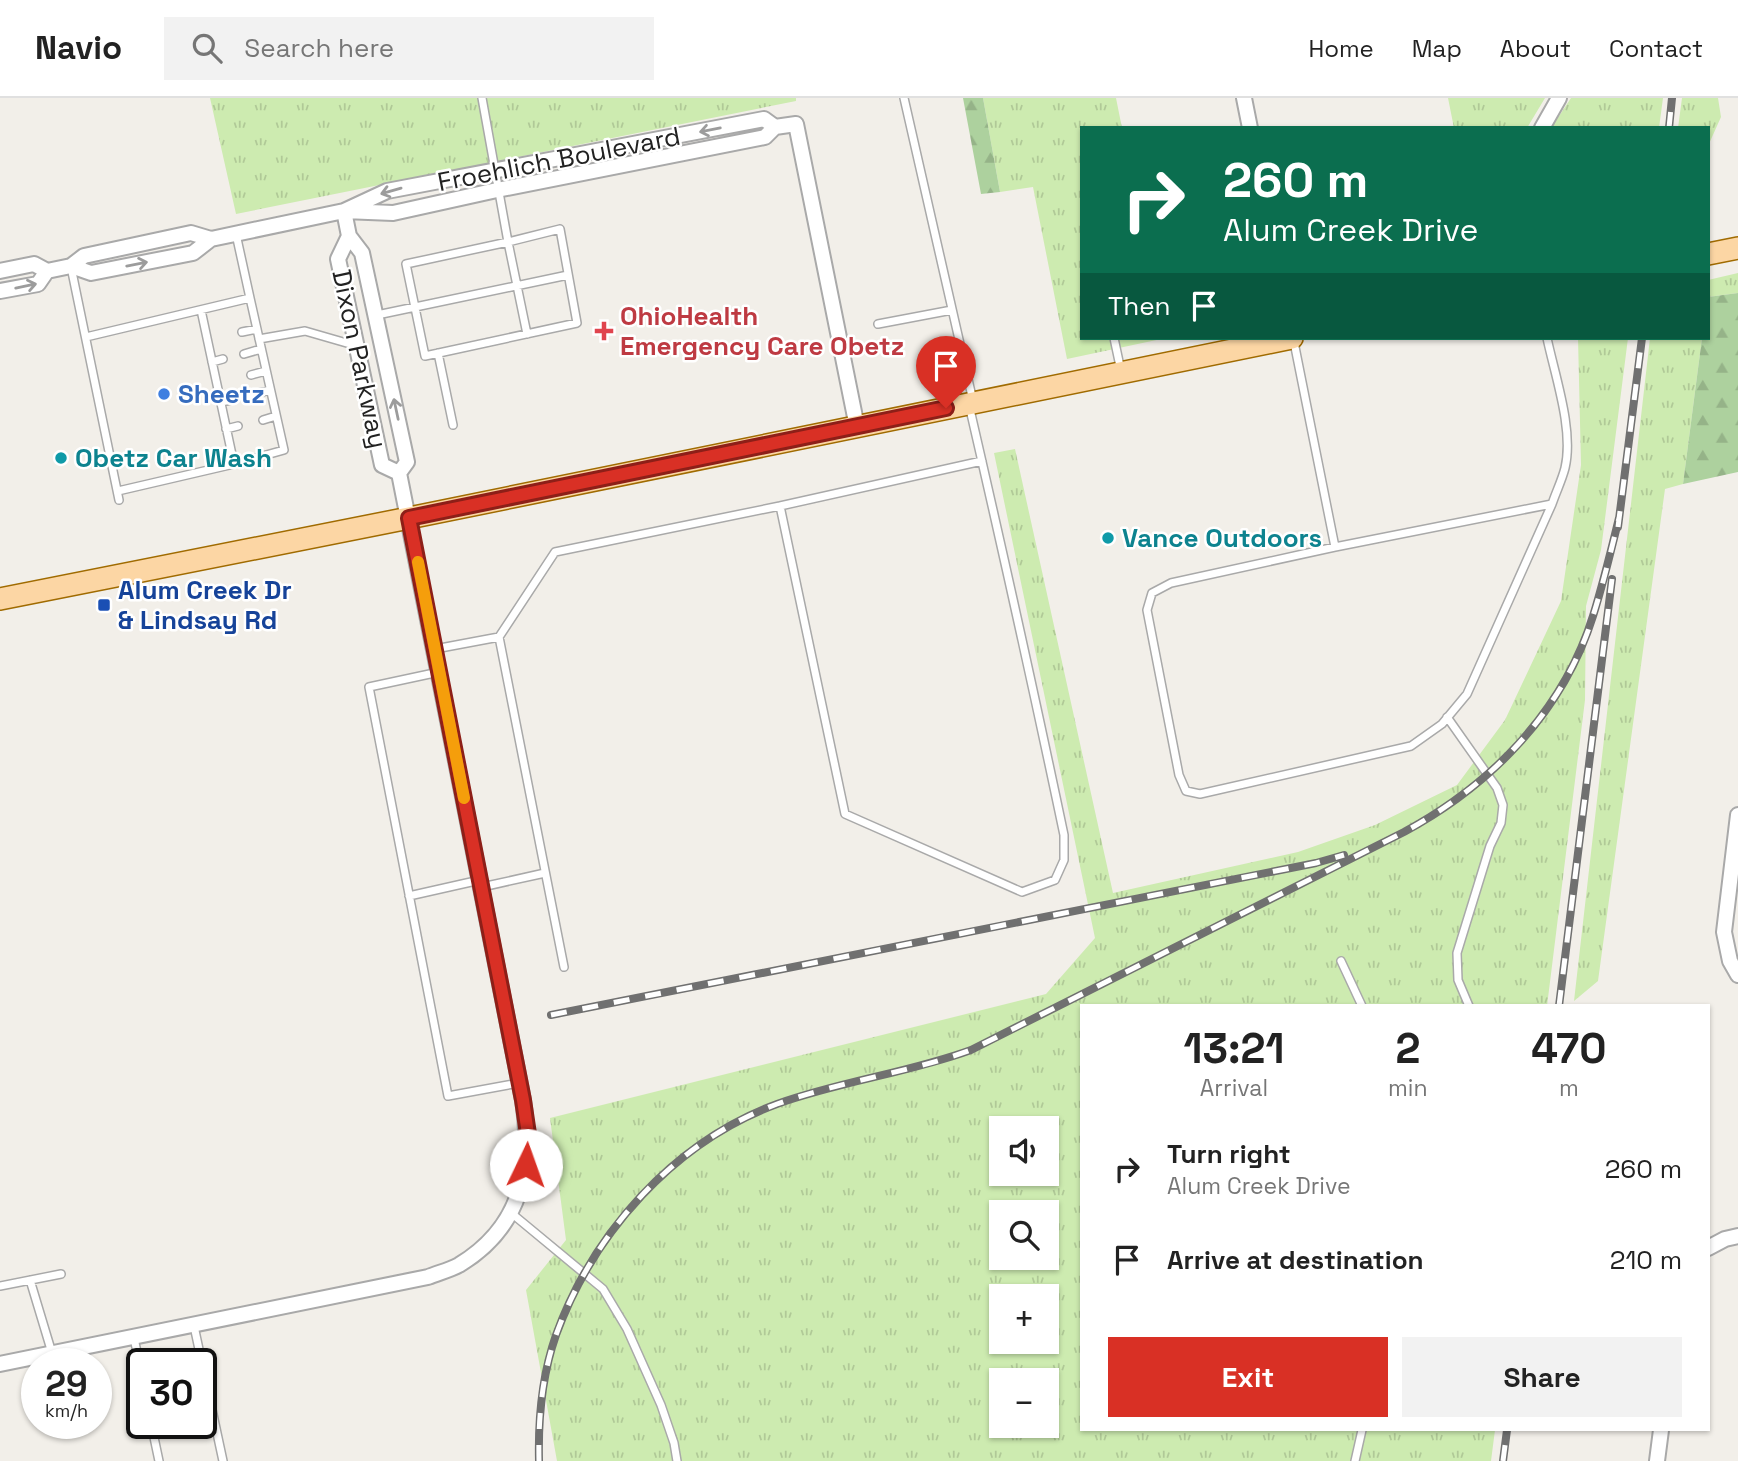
<!DOCTYPE html>
<meta charset="utf-8">
<style>
:root{--surface:#fff;--page:#f2f2f2;--text:#222;--muted:#767676;--line:#e0e0e0;--accent:#d93025}
body{margin:0;font-family:"Space Grotesk",sans-serif;background:var(--page);color:var(--text);height:100vh;display:flex;flex-direction:column;font-size:26px;white-space:nowrap}
*{box-sizing:border-box;margin:0}
p{font-size:23px;color:var(--muted)}
.icon{flex:none;width:38px;height:38px;fill:none;stroke:currentColor;stroke-width:2;stroke-linecap:round;stroke-linejoin:round}
.map{position:relative;flex:1;overflow:hidden}
.details{position:absolute;left:1080px;top:906px;width:630px;height:427px;display:flex;flex-direction:column;background:var(--surface);border-radius:0px;box-shadow:0 2px 5px #0004}
.details>*{flex:none}
.top-card{position:absolute;left:1080px;top:28px;width:630px;height:214px;border-radius:0px;box-shadow:0 2px 5px #0004;background:#0b6e4f;color:#fff;overflow:hidden}
.fabs{position:absolute;left:989px;top:1018px;display:grid;gap:14px}
.fabs a{display:grid;place-items:center;width:70px;height:70px;border-radius:0px;background:var(--surface);box-shadow:0 2px 5px #0004;font-size:35px}
.speed{position:absolute;left:21px;top:1250px;display:flex;gap:14px;font-size:35px;font-weight:700;text-align:center}
.speed>*{display:grid;place-content:center;width:91px;height:91px;border-radius:50%;background:var(--surface);box-shadow:0 2px 5px #0004;line-height:1}
.speed small{font-size:18px;font-weight:400}
.speed .limit{border:4px solid #111;border-radius:10px;background:#fff;color:#111}
.pin{position:absolute;display:grid;place-items:center;width:60px;height:60px;color:#fff;margin:-72px -30px;border-radius:50% 50% 50% 0;rotate:-45deg;box-shadow:0 0 7px #0007}
.pin .icon{rotate:45deg}
.me{position:absolute;width:77px;margin:-38px;rotate:3deg;stroke-linejoin:round;filter:drop-shadow(0 0 5px #0008)}
.turn{display:flex;align-items:center;gap:24px;height:147px;padding:0 28px;font-size:32px}
.turn .icon{width:91px;height:91px;stroke-width:2.5}
.turn b{display:block;font-size:49px;line-height:60px}
.then{display:flex;align-items:center;height:66px;padding:0 28px;background:#0003;gap:14px;font-size:26px}
.eta{display:flex;justify-content:space-evenly;align-items:center;height:119px;text-align:center}
.eta b{font-size:42px;font-weight:800;line-height:49px}
.button{display:flex;gap:14px;margin-top:auto;padding:14px 28px}
.button a{flex:1;height:80px;border-radius:0px;background:var(--accent);color:#fff;font-size:28px;font-weight:800;line-height:80px;text-align:center}
.button a+a{background:var(--page);color:var(--text)}
ul{padding:0;list-style:none}
li{display:flex;align-items:center;gap:21px;height:91px;padding:0 28px}
li div{flex:1}
li b{display:block;font-size:26px}
li em{font-style:normal}
header{display:flex;align-items:center;gap:42px;box-sizing:border-box;height:98px;padding:0 35px;background:var(--surface);border-bottom:2px solid var(--line)}
header strong{font-size:33px}
nav{display:flex;gap:38px;margin-inline-start:auto;font-size:24px}
.search{width:490px;height:63px;background:var(--page);display:flex;align-items:center;gap:18px;box-sizing:border-box;padding:0 24px;border-radius:0px;color:var(--muted);font-size:26px}
.map>svg:first-child{display:block}
.grass{fill:url(#grass-tufts);fill-rule:evenodd}
.forest{fill:url(#forest-firs)}
.lines{fill:none;stroke-linecap:round;stroke-linejoin:round}
.lane-casing{stroke:#a9a9a9;stroke-width:10}
.street-casing{stroke:#a9a9a9;stroke-width:18}
.primary-casing{stroke:#a06b00;stroke-width:24}
.lane{stroke:#fff;stroke-width:7}
.street{stroke:#fff;stroke-width:14}
.primary{stroke:#fcd6a4;stroke-width:21}
.rail-casing{stroke:#707070;stroke-width:8}
.rail{stroke:#fff;stroke-width:5;stroke-dasharray:16;stroke-linecap:butt}
.oneway{stroke:#9c9c9c}
.route-casing{stroke:#8d1f18;stroke-width:18}
.route{stroke:#d93025;stroke-width:12}
.slow{stroke:#f59e0b;stroke-width:12}
.health-dot{fill:#e0444e;stroke:#fff;stroke-width:2.5}
.shop-dot{fill:#3f7fe0;stroke:#fff;stroke-width:2.5}
.culture-dot{fill:#0f9aa8;stroke:#fff;stroke-width:2.5}
.transit-dot{fill:#1a4fb4;stroke:#fff;stroke-width:2.5}
.labels{text-anchor:middle;dominant-baseline:central;stroke-width:5;stroke-linejoin:round;paint-order:stroke}
.street-label{font-size:26px;fill:#222;stroke:#fff}
.health-label{font-size:26px;font-weight:bold;fill:#be3a42;stroke:#fff;text-anchor:start}
.shop-label{font-size:26px;font-weight:bold;fill:#366cbe;stroke:#fff;text-anchor:start}
.culture-label{font-size:26px;font-weight:bold;fill:#0d838f;stroke:#fff;text-anchor:start}
.transit-label{font-size:26px;font-weight:bold;fill:#164399;stroke:#fff;text-anchor:start}
</style>
<header>
<strong>Navio</strong>
<div class="search"><svg class="icon" aria-label="search" viewBox="0 0 24 24"><circle cx="10" cy="10" r="6"/><path d="M15 15l6 6"/></svg>Search here</div>
<nav><a>Home</a><a>Map</a><a>About</a><a>Contact</a></nav>
</header>
<div class="map">
<svg width="1738" height="1363" viewBox="0 0 1738 1363">
<defs>
<pattern id="grass-tufts" width="24" height="20" patternUnits="userSpaceOnUse" patternTransform="scale(1.75)"><rect width="24" height="20" fill="#cdebb0"/><path d="M3 7l-1-3M5 7V3M7 7l1-3M15 17l-1-3M17 17v-4M19 17l1-3" fill="none" stroke="#b0c997"/></pattern>
<pattern id="forest-firs" width="22" height="20" patternUnits="userSpaceOnUse" patternTransform="scale(1.75)"><rect width="22" height="20" fill="#add19e"/><path d="M5 1l3.5 6h-7zM16 11l3.5 6h-7z" fill="#95b388"/></pattern>
</defs>
<rect width="100%" height="100%" fill="#f2efe9"/>
<!-- grass -->
<path class="grass" d="M210 0H796V3L236 116Z
M983 0H1116L1122 30H1082V240H1166L1067 261 1033 89 1000 94Z
M1448 0H1545L1527 30H1454Z
M1571 0H1663L1659 30H1551Z
M1682 0H1718L1721 19 1708 48V30H1678Z
M1738 175V195L1708 199V182Z
M1578 240H1628L1601 452 1586 508 1585 602 1547 908H1082V1332H1495L1491 1363H557L526 1192 566 1142 550 1020 1046 896 1095 840 994 355 1015 351 1113 795 1298 754 1375 727 1457 687 1505 622 1561 503 1581 367ZM1001 1031H1046V1076H1001ZM1001 1115H1046V1160H1001ZM1001 1199H1046V1244H1001ZM1001 1283H1046V1328H1001Z
M1650 240H1702L1683 386 1665 391 1598 883 1574 903Z"/>
<!-- forest -->
<path class="forest" d="M963 0H983L1000 94 981 96Z
M1738 195V374L1683 386 1702 240H1708V199Z"/>
<g class="lines">
<defs>
<path id="lane" d="M482 0 508 144 406 166 425 258 577 225 560 131 508 144 527 236
M904 0 973 303
M71 169 119 402
M377 217 568 177
M878 226 952 212
M242 234 257 231
M86 239 250 200 236 136
M1114 240 1121 273
M1547 240C1555 278 1574 332 1565 370 1562 382 1556 394 1552 406
M259 241 305 233 357 248
M1294 244 1335 449
M438 255 453 327
M244 256 261 251
M212 264 223 261
M251 277 266 273
M251 297 270 292
M221 304 231 302
M969 307C1002 450 1034 594 1064 737V762L1055 782 1022 794 845 716 780 408 982 363
M263 322 276 318
M226 331 238 328
M234 366 284 352 250 200
M118 393 234 366 201 212
M1552 406 1467 596 1442 626 1411 648 1200 696 1186 693 1179 677 1147 512 1152 495 1171 485 1335 449Z
M499 539 564 869
M435 551 499 539 555 454 780 408
M439 574 369 589 448 998 519 985
M1447 619 1497 690 1503 707 1501 725 1490 748 1457 855 1458 882 1469 908
M482 789 545 775
M409 798 480 782
M1341 863 1362 908
M510 1114 603 1191 627 1231 661 1307 674 1345 677 1363
M30 1182 52 1255
M0 1188 61 1176
M194 1228 223 1363
M134 1240 142 1278
M151 1325 159 1363
M1355 1363 1362 1332"/>
<path id="street" d="M1244 0 1250 30
M1542 30 1559 0
M344 113 393 115 497 92 765 39 775 29 796 26 857 329
M349 138 338 161 382 367 399 375
M71 168 91 175 193 155 211 141 344 113 387 93 764 21 775 29
M0 173 34 166 47 173 71 168 84 158 191 135 211 141
M0 193 38 186 47 173
M1738 717 1724 834 1730 863 1738 877
M1708 1150 1725 1141 1738 1138
M0 1266 428 1179C438 1175 450 1172 459 1167 522 1129 533 1070 523 1002L399 375 407 364 362 155 349 138 344 113
M1657 1363 1661 1332"/>
<path id="primary" d="M1708 156 1738 150
M0 501 409 420 1292 240"/>
</defs>
<!-- lane casing -->
<use href="#lane" class="lane-casing"/>
<!-- street casing -->
<use href="#street" class="street-casing"/>
<!-- primary casing -->
<use href="#primary" class="primary-casing"/>
<!-- lane -->
<use href="#lane" class="lane"/>
<!-- street -->
<use href="#street" class="street"/>
<!-- primary -->
<use href="#primary" class="primary"/>
<defs>
<path id="rail" d="M1669 30 1672 0
M1618 429 1642 240
M1559 908 1612 481
M551 917 1316 765 1344 757
M539 1363C538 1321 542 1277 556 1237 593 1135 674 1044 777 1006 841 983 908 975 971 952L1404 734C1491 687 1563 614 1593 518 1603 486 1611 453 1619 420
M1503 1363 1507 1332"/>
</defs>
<!-- rail casing -->
<use href="#rail" class="rail-casing"/>
<!-- rail -->
<use href="#rail" class="rail"/>
</g>
<!-- one-way arrows -->
<defs><path id="oneway-shaft" d="M-6 0H5M1.5-3L5.5 0L1.5 3" fill="none" stroke-width="1.6" stroke-linecap="round" stroke-linejoin="round" transform="scale(1.75)"/></defs>
<g class="oneway">
<use href="#oneway-shaft" transform="translate(710 32) rotate(169)"/>
<use href="#oneway-shaft" transform="translate(391 93) rotate(164)"/>
<use href="#oneway-shaft" transform="translate(137 166) rotate(-11)"/>
<use href="#oneway-shaft" transform="translate(26 188) rotate(-12)"/>
<use href="#oneway-shaft" transform="translate(396 311) rotate(-102)"/>
</g>
<g class="lines">
<defs>
<path id="route" d="M526 1067 528 1036 523 1002 409 420 946 310"/>
</defs>
<!-- route casing -->
<use href="#route" class="route-casing"/>
<!-- route -->
<use href="#route" class="route"/>
<!-- slow -->
<path class="slow" d="M418 464 464 700"/>
</g>
<!-- markers -->
<path class="health-dot" d="M600.5 222.5h7v7h7v7h-7v7h-7v-7h-7v-7h7z"/>
<circle class="shop-dot" cx="164" cy="296" r="7"/>
<g class="culture-dot">
<circle cx="61" cy="360" r="7"/>
<circle cx="1108" cy="440" r="7"/>
</g>
<rect class="transit-dot" x="97" y="500" width="14" height="14" rx="3.5"/>
<g class="labels">
<!-- street labels -->
<g class="street-label">
<text transform="translate(559 61) rotate(-11)">Froehlich Boulevard</text>
<text transform="translate(360 261) rotate(78)">Dixon Parkway</text>
</g>
<!-- health labels -->
<g class="health-label">
<text x="620" y="218">OhioHealth<tspan x="620" dy="30">Emergency Care Obetz</tspan></text>
</g>
<!-- shop labels -->
<g class="shop-label">
<text x="178" y="296">Sheetz</text>
</g>
<!-- culture labels -->
<g class="culture-label">
<text x="75" y="360">Obetz Car Wash</text>
<text x="1122" y="440">Vance Outdoors</text>
</g>
<!-- transit labels -->
<g class="transit-label">
<text x="118" y="492">Alum Creek Dr<tspan x="118" dy="30">&amp; Lindsay Rd</tspan></text>
</g>
</g>
</svg>
<div class="fabs">
<a><svg class="icon" aria-label="sound" viewBox="0 0 24 24"><path d="M4 9h4l5-4v14l-5-4H4zM17 9q2 3 0 6"/></svg></a>
<a><svg class="icon" aria-label="search" viewBox="0 0 24 24"><circle cx="10" cy="10" r="6"/><path d="M15 15l6 6"/></svg></a>
<a>+</a>
<a>−</a>
</div>
<div class="speed"><div>29<small>km/h</small></div><div class="limit">30</div></div>
<div class="pin" style="left:946px;top:310px;background:#d93025"><svg class="icon" aria-label="arrive" viewBox="0 0 24 24"><path d="M6 21V4h12l-3 4 3 4H6"/></svg></div>
<svg class="me" style="left:526px;top:1067px" viewBox="-20 -20 40 40"><circle r="19" fill="#fff"/><path d="M0-13L10 11 0 6-10 11z" fill="#d93025"/></svg>
<div class="top-card">
<div class="turn"><svg class="icon" aria-label="right" viewBox="0 0 24 24"><path d="M7 20v-9h11M14 6l5 5-5 5"/></svg><div><b>260 m</b>Alum Creek Drive</div></div>
<div class="then">Then<svg class="icon" aria-label="arrive" viewBox="0 0 24 24"><path d="M6 21V4h12l-3 4 3 4H6"/></svg></div>
</div>
<section class="details">
<div class="eta">
<div><b>13:21</b><p>Arrival</p></div>
<div><b>2</b><p>min</p></div>
<div><b>470</b><p>m</p></div>
</div>
<ul>
<li><svg class="icon" aria-label="right" viewBox="0 0 24 24"><path d="M7 20v-9h11M14 6l5 5-5 5"/></svg><div><b>Turn right</b><p>Alum Creek Drive</p></div><em>260 m</em></li>
<li><svg class="icon" aria-label="arrive" viewBox="0 0 24 24"><path d="M6 21V4h12l-3 4 3 4H6"/></svg><div><b>Arrive at destination</b></div><em>210 m</em></li>
</ul>
<div class="button"><a>Exit</a><a>Share</a></div>
</section>
</div>
